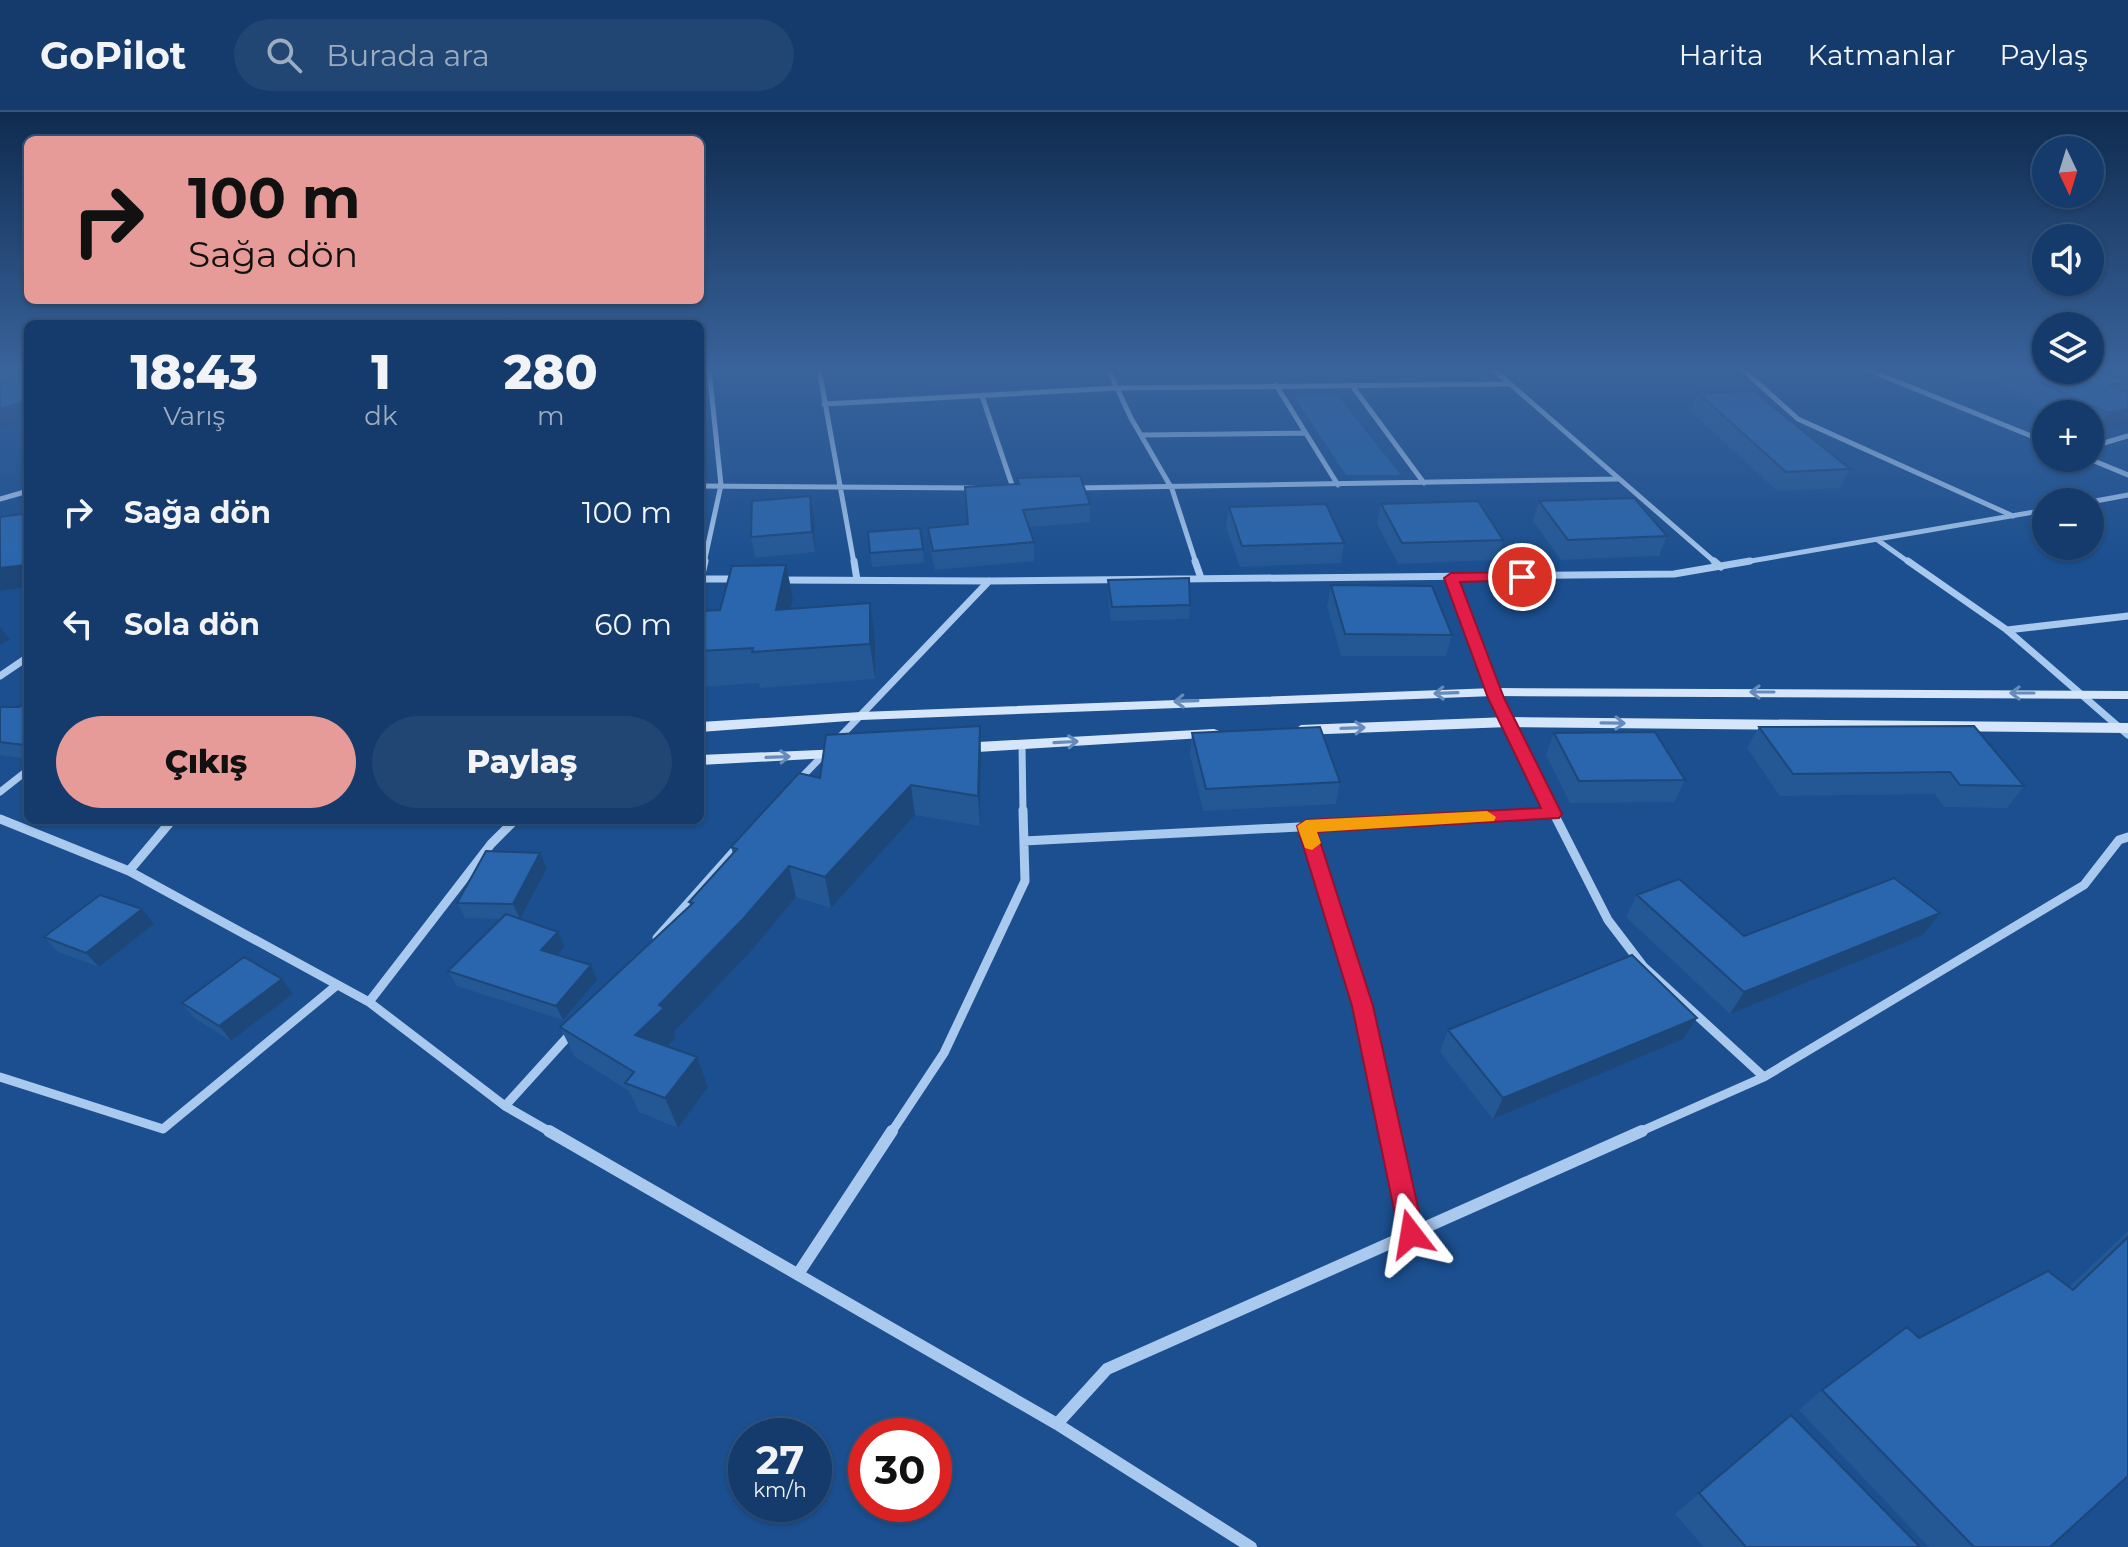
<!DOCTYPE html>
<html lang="tr">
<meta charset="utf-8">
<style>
:root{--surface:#143b6b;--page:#214673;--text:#f1f3f6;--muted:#9dadc1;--line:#33557e;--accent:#e69b98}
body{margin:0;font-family:Montserrat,sans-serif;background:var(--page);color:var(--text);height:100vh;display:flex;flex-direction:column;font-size:30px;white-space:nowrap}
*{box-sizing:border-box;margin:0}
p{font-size:26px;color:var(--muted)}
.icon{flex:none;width:44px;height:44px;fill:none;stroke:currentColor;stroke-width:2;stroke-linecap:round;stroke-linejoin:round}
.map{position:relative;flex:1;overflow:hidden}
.panel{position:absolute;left:24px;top:208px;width:680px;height:504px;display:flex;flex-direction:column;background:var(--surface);border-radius:12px;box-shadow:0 2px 6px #0004,0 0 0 2px var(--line)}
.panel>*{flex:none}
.guide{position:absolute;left:24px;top:24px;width:680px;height:168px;border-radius:12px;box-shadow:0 2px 6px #0004,0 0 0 2px var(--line);background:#e69b98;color:#111;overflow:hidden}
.needle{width:52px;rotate:176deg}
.controls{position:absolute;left:2032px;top:24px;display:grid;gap:16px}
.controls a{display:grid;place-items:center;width:72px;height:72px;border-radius:50%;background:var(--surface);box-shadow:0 2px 6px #0004,0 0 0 2px var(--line);font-size:40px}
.speed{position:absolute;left:728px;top:1306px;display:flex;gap:16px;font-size:40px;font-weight:700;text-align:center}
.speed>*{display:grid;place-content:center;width:104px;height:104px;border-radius:50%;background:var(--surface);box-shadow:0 2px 6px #0004,0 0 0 2px var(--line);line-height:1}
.speed small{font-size:20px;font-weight:400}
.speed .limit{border:12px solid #d22;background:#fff;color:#111}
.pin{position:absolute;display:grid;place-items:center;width:68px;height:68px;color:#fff;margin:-34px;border:4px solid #fff;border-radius:50%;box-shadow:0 2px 8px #0007}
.me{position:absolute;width:88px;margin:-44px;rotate:346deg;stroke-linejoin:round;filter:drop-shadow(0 0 6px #0008)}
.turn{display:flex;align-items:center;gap:28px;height:168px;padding:0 32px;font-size:36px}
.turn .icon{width:104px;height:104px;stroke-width:2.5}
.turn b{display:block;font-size:56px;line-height:68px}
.eta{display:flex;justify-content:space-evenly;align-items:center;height:136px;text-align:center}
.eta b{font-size:48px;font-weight:800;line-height:56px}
.button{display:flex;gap:16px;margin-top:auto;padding:16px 32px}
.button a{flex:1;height:92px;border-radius:48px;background:var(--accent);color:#111;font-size:32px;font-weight:800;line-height:92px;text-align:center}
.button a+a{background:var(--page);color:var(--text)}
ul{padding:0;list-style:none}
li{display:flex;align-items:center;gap:24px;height:112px;padding:0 32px}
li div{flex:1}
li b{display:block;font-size:30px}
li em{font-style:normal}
header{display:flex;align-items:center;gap:48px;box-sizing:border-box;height:112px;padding:0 40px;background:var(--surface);border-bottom:2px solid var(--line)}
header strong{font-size:38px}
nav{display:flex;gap:44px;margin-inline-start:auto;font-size:28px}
.search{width:560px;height:72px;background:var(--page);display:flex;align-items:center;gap:20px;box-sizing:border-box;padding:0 28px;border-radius:44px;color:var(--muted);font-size:30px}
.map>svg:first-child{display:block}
.green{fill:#2461a8}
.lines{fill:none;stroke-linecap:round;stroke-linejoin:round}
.street-far3{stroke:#a9c9ee;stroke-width:5}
.street-far2{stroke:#a9c9ee;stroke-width:7}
.street-far1{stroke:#a9c9ee;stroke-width:9}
.street{stroke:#a9c9ee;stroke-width:12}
.secondary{fill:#d6e6fa;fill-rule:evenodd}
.wall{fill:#245895}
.shaded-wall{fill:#1d4779}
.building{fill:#2a66ad;stroke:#1d4779;stroke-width:2}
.oneway{stroke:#668bba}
.route{fill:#e11d48;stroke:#92132f;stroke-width:2}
.slow{fill:#f59e0b}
</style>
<header>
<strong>GoPilot</strong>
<div class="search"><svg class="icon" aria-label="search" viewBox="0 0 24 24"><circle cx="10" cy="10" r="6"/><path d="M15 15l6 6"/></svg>Burada ara</div>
<nav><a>Harita</a><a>Katmanlar</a><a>Paylaş</a></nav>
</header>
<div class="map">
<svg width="2128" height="1435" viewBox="0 0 2128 1435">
<rect width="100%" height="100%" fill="#1b4f8f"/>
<!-- green -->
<path class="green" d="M1336 282 1401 363H1346L1293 283Z"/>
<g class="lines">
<!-- street-far3 -->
<path class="street-far3" d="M819 257 854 451
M1108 257 1131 306 1172 377 1196 451
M1493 257 1716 451
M1742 257 1798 307 2013 404
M1866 257 2046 330
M1276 273 1338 373
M1353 275 1424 371
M982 284 1013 376
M824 292 1117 276 1508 272
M1141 323 1305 321
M2090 335 2128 324
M2087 346 2128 363
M700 374 974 376
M1075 376 1618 367
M0 387 28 379
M2090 390 2128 383
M1879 429 1910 451
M704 451 721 373 709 257
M1739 451 2046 398"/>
<!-- street-far2 -->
<path class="street-far2" d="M854 449 857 468
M1195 449 1201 466
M1714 449 1721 455
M1908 449 2007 518 2128 623
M1451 466 1496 586 1553 700
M700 467H739
M701 467 705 449
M780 468 989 469 1674 462 1750 449
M2007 518 2128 504
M0 564 28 545
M837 628 989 469
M1022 633 1023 700
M799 668 825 641
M0 680 28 658"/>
<!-- street-far1 -->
<path class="street-far1" d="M1552 698 1608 808 1643 854 1764 965
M0 707 129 759 369 890 505 994 552 1021
M1306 714 1363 894 1390 1021
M1024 729 1553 702
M129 759 172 708
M657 826 738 735
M369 890 491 732 515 708
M0 965 163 1017 337 873
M505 994 573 919
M891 1021 944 941 1025 769 1023 698
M1637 1021 1764 965 2084 773 2119 728 2128 725"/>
<!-- street -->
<path class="street" d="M549 1019 1057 1312 1251 1435
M1389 1019 1411 1122
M798 1162 892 1019
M1057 1312 1107 1257 1642 1019"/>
<!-- secondary -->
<path class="secondary" d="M1494 576 2128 579V587L1494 584 861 608 700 620V610L861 600Z
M1508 605 2128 611V621L1508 615 1301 623 1294 618 1301 613Z
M1214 617 1219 619 1221 622 1219 625 961 641 954 636 961 631Z
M842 637 847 639 849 642 847 645 700 653V643Z"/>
</g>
<!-- wall -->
<path class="wall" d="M960 257 961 276 928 277 927 265Z
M1574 257H1664L1663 260 1585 261 1576 259Z
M1952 257H2128V314L2096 319 2090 316V302H2059L1999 273 2000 270H1967Z
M1698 281 1850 357 1840 376 1777 379 1691 300Z
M1017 366 1090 392V410L1029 415 1034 430V449L935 458 930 435 928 416 968 412 1017 372Z
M1539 389 1667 424 1659 444 1561 448 1533 409Z
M1381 392 1503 428 1497 448 1398 452 1377 412Z
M1229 395 1344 431 1341 451 1240 455 1226 415Z
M814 404 815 440 755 446 751 425Z
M923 437 924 451 872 455 870 441Z
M786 453 793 487 791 497 875 526V567L760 576 759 571 700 575V499L720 498Z
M1108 468 1190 493 1189 507 1111 509 1108 482Z
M1331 473 1452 523 1446 544H1341L1327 494Z
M28 589V647L0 643V595H19Z
M1759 615 2024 674 2007 696 1944 695 1935 682 1780 684 1747 636Z
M1192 621 1340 670 1336 692 1203 699 1190 643Z
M1554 621 1685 668 1674 690 1570 691 1546 643Z
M981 644 980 714 915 703 831 796 796 785 752 838 674 920 676 926 667 935 697 945 708 975 678 1016 639 1000 629 979 575 945 560 915 690 793 689 790 733 742 731 735 820 666Z
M83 708H146L143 711 86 712Z
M540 741 547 756 520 807 558 820 565 835 558 843 591 853 597 868 563 908 457 874 448 859 501 807 465 806 457 791Z
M1637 783 1744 824 1923 823 1730 902 1626 805Z
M154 812 99 855 58 840 44 825Z
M293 882 231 929 194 906 182 891Z
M1448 918 1683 927 1493 1007 1440 940Z
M2128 1119V1364L2050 1435H1929L1799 1298 1822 1278 1919 1226 2069 1175Z
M1791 1303 1920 1435H1704L1675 1402Z"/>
<!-- shaded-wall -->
<path class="shaded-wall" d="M28 288V308L0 317V297Z
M2128 297V314L2096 319 2108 301Z
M810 384 814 404 815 440 812 420Z
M28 448V475L0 479V456Z
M786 453 793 487 783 532 776 498Z
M870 491 875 526V567L870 532Z
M0 515 10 528 0 533Z
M980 614 981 644 980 714 978 684Z
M911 673 915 703 831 796 825 765Z
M540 741 547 756 520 807 513 792Z
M789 754 796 785 752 838 674 920 676 926 648 953 635 923 659 893Z
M142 797 154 812 99 855 86 841Z
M1940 801 1923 823 1730 902 1744 880Z
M558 820 565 835 548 853 541 838Z
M591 853 597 868 563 908 556 894Z
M282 867 293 882 231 929 219 914Z
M1697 906 1683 927 1493 1007 1503 986Z
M697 945 708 975 678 1016 665 986Z"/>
<!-- building -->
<path class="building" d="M927 257H960V264L927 265Z
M2011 257H2046V258H2090V257H2092L2128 270V272H2107L2128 281V297L2108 301Z
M28 265V288L0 297V273Z
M1754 279 1850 357 1786 360 1698 281Z
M1080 364 1090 392 1023 398 1034 430 933 439 928 416 968 412 965 375 1019 372 1017 366Z
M810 384 812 420 751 425 752 389Z
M1634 386 1667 424 1568 428 1539 389Z
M1478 389 1503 428 1402 431 1381 392Z
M1326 392 1344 431 1242 434 1229 395Z
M26 397H28V448L25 453 0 456V405L22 402Z
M920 416 923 437 870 441 868 420Z
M786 453 776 498 870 491V532L752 540 753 536 700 539V499L720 498 732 454Z
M1189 466 1190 493 1112 495 1108 468Z
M1331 473 1432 474 1452 523 1345 522Z
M28 589V630L24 633 0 630V595H19Z
M980 614 978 684 911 673 825 765 789 754 743 807 659 893 664 896 635 923 697 945 665 986 625 971 634 960 560 915 693 791 689 790 737 737 731 735 799 661 820 666 826 623Z
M1974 614 2024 674 1960 673 1950 660 1793 662 1759 615Z
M1320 615 1340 670 1206 677 1192 621Z
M1655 620 1685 668 1579 669 1554 621Z
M486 739 540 741 513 792 457 791Z
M1894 766 1940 801 1744 880 1637 783 1679 767 1744 824Z
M100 783 142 797 86 841 44 825Z
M506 802 558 820 541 838 591 853 556 894 448 859Z
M1632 843 1697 906 1503 986 1448 918Z
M244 845 282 867 219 914 182 891Z
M2128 1125V1364L2050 1435H1974L1822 1278 1907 1215 1919 1226 2048 1159 2073 1178Z
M1791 1303 1920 1435H1746L1699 1381Z"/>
<!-- one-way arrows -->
<defs><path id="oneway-shaft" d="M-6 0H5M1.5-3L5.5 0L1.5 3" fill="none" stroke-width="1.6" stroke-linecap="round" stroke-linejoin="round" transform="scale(2)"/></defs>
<g class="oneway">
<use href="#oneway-shaft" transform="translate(1762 580) rotate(-180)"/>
<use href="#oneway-shaft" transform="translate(1446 581) rotate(178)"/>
<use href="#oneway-shaft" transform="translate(2022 581) rotate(-180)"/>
<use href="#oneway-shaft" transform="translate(1186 589) rotate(178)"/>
<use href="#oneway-shaft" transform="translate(1613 611) rotate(1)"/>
<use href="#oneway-shaft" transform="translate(1353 616) rotate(-2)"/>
<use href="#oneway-shaft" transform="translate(1066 630) rotate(-3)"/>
<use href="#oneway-shaft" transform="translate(778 645) rotate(-2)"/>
</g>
<!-- sky -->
<linearGradient id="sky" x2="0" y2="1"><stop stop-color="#0f2b4f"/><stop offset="0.56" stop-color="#39639b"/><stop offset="1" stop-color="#39639b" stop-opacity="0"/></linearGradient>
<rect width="2128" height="458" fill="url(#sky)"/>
<!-- route -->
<path class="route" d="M1522 460 1527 462V468L1460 470 1504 586 1562 702 1559 706 1317 720 1373 894 1424 1122 1420 1130 1411 1134 1403 1130 1399 1122 1352 894 1297 714 1306 708 1541 696 1488 586 1444 466 1451 461Z"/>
<!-- slow -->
<path class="slow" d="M1487 699 1496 705 1494 709 1317 720 1321 731 1312 738 1305 736 1297 714 1306 708Z"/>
</svg>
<div class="controls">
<a><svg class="needle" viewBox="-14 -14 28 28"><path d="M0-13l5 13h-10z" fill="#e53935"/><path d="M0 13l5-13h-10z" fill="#9dadc1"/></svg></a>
<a><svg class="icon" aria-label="sound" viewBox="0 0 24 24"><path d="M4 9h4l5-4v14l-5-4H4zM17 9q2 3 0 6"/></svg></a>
<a><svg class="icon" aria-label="layers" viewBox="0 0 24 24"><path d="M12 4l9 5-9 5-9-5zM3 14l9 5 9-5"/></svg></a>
<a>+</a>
<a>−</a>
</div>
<div class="speed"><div>27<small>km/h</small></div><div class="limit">30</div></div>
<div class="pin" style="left:1522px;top:465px;background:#d93025"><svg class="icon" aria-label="arrive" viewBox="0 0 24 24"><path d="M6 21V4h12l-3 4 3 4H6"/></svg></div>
<svg class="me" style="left:1411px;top:1122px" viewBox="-20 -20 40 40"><path d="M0-17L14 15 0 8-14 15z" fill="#e11d48" stroke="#fff" stroke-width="4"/></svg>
<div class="guide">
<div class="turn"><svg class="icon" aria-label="right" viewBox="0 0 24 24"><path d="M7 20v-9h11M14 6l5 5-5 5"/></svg><div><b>100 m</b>Sağa dön</div></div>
</div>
<section class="panel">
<div class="eta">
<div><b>18:43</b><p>Varış</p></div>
<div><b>1</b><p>dk</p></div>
<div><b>280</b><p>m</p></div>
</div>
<ul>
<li><svg class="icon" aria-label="right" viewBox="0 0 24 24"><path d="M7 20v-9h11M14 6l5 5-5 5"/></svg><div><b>Sağa dön</b></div><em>100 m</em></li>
<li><svg class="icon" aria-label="left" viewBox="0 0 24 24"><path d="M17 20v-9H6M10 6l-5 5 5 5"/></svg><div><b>Sola dön</b></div><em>60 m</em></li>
</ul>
<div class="button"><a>Çıkış</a><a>Paylaş</a></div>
</section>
</div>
